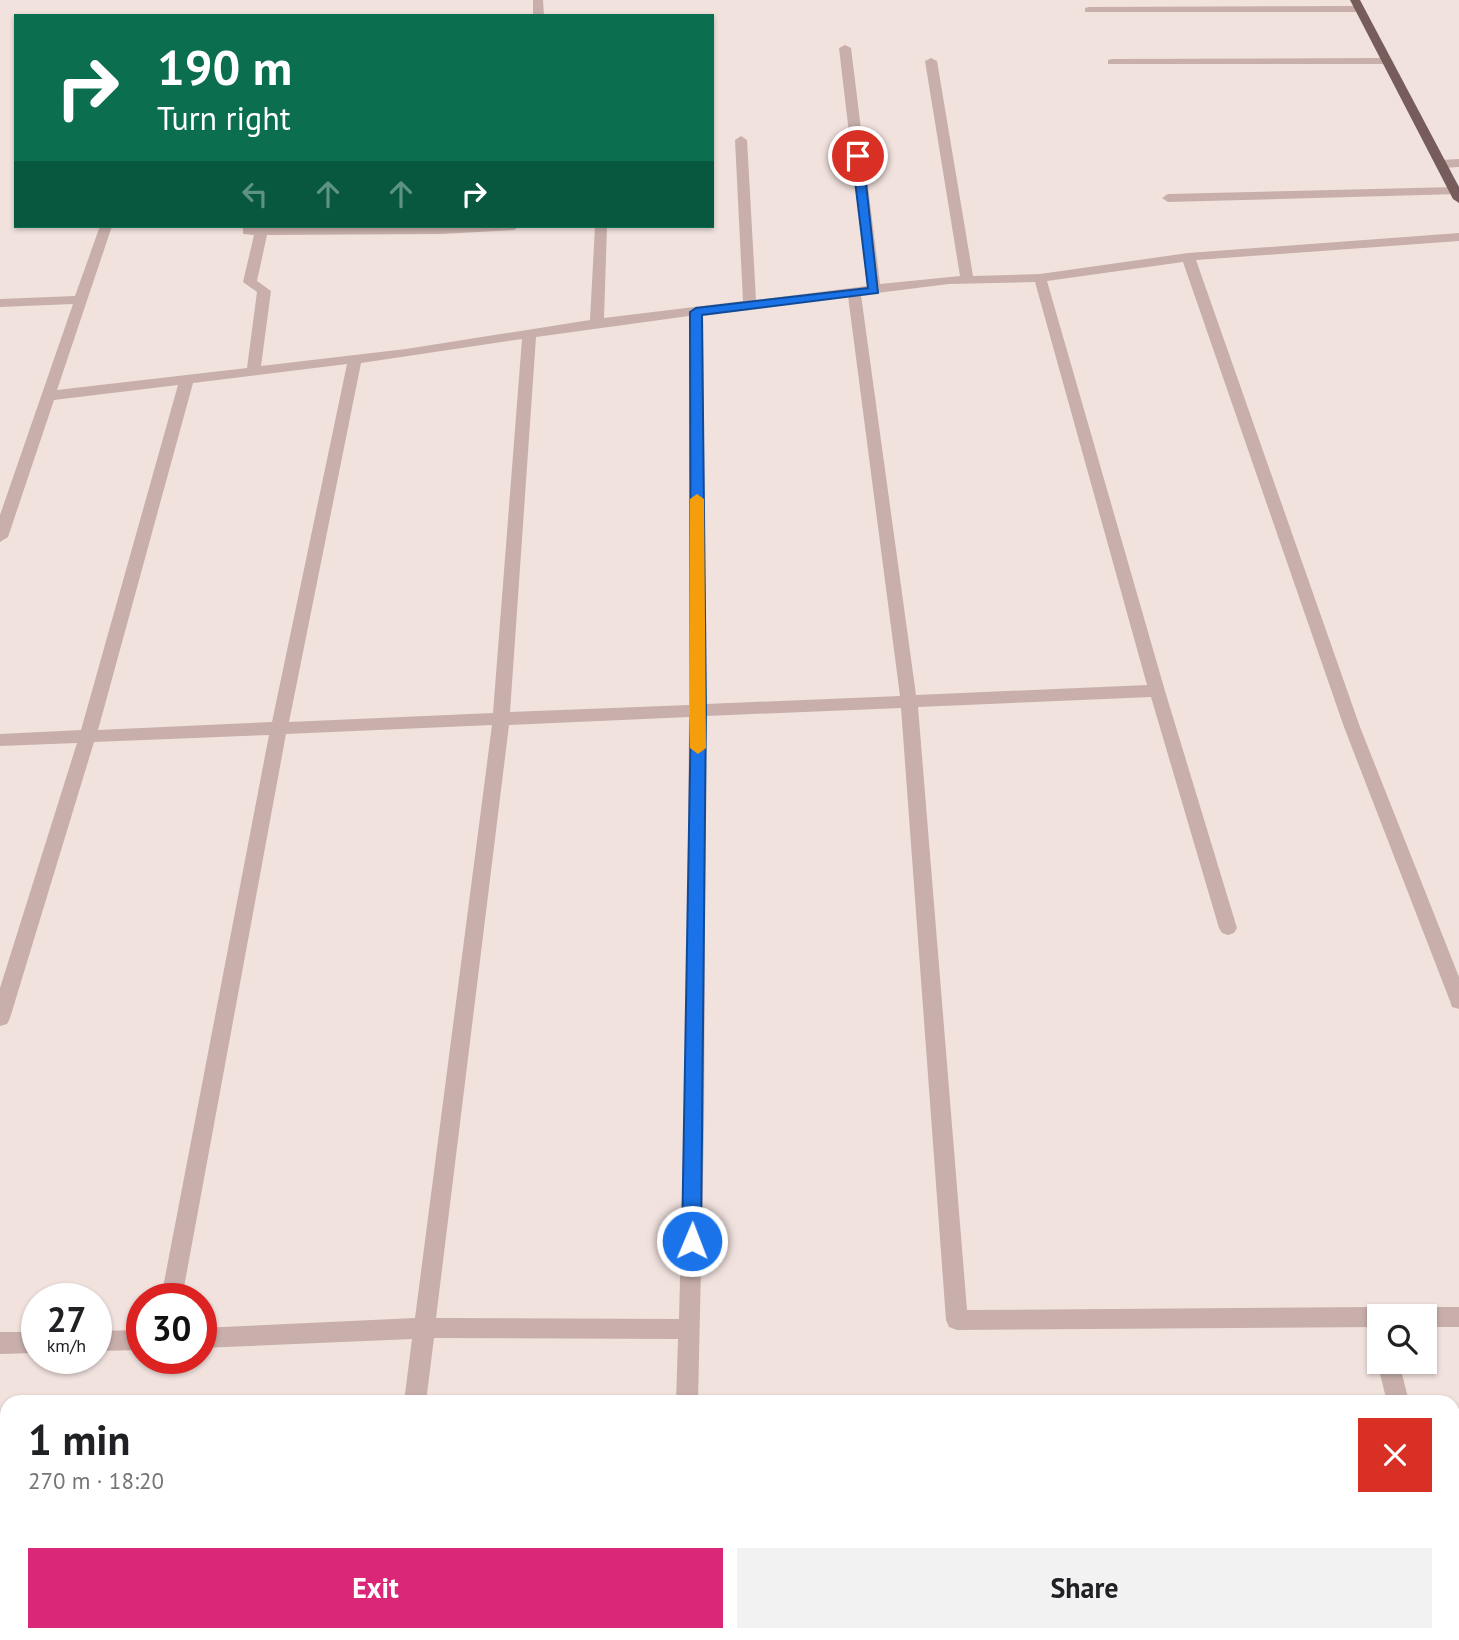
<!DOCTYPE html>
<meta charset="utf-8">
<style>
:root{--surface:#fff;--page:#f2f2f2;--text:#202124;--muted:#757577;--accent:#db2777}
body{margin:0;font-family:"PT Sans",sans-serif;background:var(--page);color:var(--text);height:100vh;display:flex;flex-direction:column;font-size:26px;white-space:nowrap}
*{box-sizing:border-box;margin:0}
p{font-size:23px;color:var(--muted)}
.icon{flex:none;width:38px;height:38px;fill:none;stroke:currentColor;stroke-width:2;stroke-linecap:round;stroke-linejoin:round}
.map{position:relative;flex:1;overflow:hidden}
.drawer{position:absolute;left:0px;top:1395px;width:1460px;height:247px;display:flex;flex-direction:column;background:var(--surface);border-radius:21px 21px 0 0;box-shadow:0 2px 5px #0004}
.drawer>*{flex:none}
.guide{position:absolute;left:14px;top:14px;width:700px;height:214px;border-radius:0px;box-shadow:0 2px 5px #0004;background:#0b6e4f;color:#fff;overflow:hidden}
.controls{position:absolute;left:1367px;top:1304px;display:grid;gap:14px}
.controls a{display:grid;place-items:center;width:70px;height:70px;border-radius:0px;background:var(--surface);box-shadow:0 2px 5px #0004;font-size:35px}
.speed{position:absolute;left:21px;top:1283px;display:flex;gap:14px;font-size:35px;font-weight:700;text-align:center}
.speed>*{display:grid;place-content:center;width:91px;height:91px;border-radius:50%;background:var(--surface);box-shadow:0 2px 5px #0004;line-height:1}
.speed small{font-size:18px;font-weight:400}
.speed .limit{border:10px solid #d22;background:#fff;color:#111}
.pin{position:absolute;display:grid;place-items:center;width:60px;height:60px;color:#fff;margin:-30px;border:4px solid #fff;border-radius:50%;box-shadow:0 2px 7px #0007}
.me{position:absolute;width:77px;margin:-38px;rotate:1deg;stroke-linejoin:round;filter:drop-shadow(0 0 5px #0008)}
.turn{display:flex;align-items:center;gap:24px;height:147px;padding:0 28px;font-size:32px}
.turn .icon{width:91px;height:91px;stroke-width:2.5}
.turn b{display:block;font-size:49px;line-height:60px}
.lanes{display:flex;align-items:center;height:66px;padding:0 28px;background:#0003;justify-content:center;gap:35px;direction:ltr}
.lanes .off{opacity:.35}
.round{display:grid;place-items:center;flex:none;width:74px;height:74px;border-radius:0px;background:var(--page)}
.headline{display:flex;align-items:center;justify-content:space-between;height:119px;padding:0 28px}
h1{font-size:42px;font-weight:700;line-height:52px}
.button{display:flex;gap:14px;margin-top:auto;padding:14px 28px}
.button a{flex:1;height:80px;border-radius:0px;background:var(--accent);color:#fff;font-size:28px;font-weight:700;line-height:80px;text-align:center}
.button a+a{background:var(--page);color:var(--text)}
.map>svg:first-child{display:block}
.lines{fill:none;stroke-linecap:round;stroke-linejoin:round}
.minor{fill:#c8afab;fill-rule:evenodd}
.primary{fill:#775c5c;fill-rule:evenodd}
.route{fill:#1a73e8;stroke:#114b97;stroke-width:2}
.slow{fill:#f59e0b}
</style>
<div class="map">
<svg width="1459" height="1640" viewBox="0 0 1459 1640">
<rect width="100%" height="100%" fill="#f1e2de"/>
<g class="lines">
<!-- minor -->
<path class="minor" d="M533 0H543L544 16H533Z
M1089 7 1359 6 1364 9 1359 12H1085V8Z
M845 45 851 48 880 284 960 276 925 61 931 58 937 61 973 276 1040 274 1188 253 1459 233V241L1196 260 1360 727 1459 977V1009L1452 1007 1450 1001 1344 727 1183 262 1047 281 1165 691 1237 928 1234 933 1228 935 1222 933 1219 928 1151 697 918 707 967 1310 1379 1307 1387 1310 1389 1316H1379V1327L957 1330 949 1327 946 1320 901 708 706 716 704 1130 698 1402H676L678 1339 434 1338 426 1402H404L412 1339 201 1348V1328L415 1318 492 725 286 734 182 1298H161L269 735 94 742 10 1018 7 1024 0 1026V988L77 743 0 746V734L81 730 178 385 54 400 8 537 0 542V515L73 304 0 307V299L75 296 100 226H112L57 390 247 368 257 292 243 282 254 235 243 234V228L247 227 520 226 514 230 440 234 267 235 257 281 271 291 261 366 406 349 590 320 595 226H607L604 318 743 301 735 140 741 136 747 140 756 300 867 286 839 48ZM1035 282 1147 685 916 695 861 295 949 284ZM848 296 900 696 706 704 703 314ZM689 316V705L510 712 536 337ZM522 339 493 713 289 722 361 363ZM347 364 272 722 98 730 193 383ZM689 717 687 993 679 1319 436 1318 509 725Z
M1112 59 1387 58 1393 61 1387 64H1108V60Z
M1459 159V167L1441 168 1435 164 1441 160Z
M1455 187 1459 188V194L1168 202 1162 198 1168 194Z
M1424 1307H1459V1327H1424V1316H1414L1416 1310Z
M142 1330V1350L96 1351V1331Z
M0 1332H37V1353L0 1354Z
M1379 1357V1362H1399L1409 1402H1387L1377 1362Z
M0 1554H7V1578H0Z
M1452 1606 1459 1609V1640H1446L1444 1634H1452Z
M371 1634H395L394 1640H370Z
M666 1634H690V1640H666Z"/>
<!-- primary -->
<path class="primary" d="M1350 0H1360L1459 187V203L1453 199Z"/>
</g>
<!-- route -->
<path class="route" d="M858 152 863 156 878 293 702 315 706 710 701 1241 698 1247 692 1250 685 1247 682 1241 691 710 690 312 696 308 868 288 852 156Z"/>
<!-- slow -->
<path class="slow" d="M697 494 704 499 706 748 698 754 690 748V499Z"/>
</svg>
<div class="controls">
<a><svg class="icon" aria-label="search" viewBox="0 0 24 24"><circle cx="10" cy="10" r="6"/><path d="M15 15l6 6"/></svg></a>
</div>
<div class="speed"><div>27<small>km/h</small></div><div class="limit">30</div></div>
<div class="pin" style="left:858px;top:156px;background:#d93025"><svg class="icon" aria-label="arrive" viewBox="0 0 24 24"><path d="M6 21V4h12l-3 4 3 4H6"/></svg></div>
<svg class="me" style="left:692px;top:1241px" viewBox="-20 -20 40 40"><circle r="17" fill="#1a73e8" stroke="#fff" stroke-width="3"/><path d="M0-11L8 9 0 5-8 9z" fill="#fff"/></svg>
<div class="guide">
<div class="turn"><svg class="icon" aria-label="right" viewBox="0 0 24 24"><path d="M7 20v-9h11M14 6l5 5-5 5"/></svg><div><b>190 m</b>Turn right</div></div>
<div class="lanes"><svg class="icon off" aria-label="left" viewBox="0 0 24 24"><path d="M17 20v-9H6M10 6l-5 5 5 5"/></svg><svg class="icon off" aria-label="ahead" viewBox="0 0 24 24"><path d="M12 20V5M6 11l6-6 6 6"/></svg><svg class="icon off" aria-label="ahead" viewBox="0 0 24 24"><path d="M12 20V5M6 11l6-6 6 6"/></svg><svg class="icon" aria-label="right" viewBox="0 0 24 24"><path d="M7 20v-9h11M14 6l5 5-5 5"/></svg></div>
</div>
<section class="drawer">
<div class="headline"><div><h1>1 min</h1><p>270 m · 18:20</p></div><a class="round" style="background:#d93025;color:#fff"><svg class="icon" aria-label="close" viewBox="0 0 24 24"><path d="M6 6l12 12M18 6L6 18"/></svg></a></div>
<div class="button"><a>Exit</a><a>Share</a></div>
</section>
</div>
